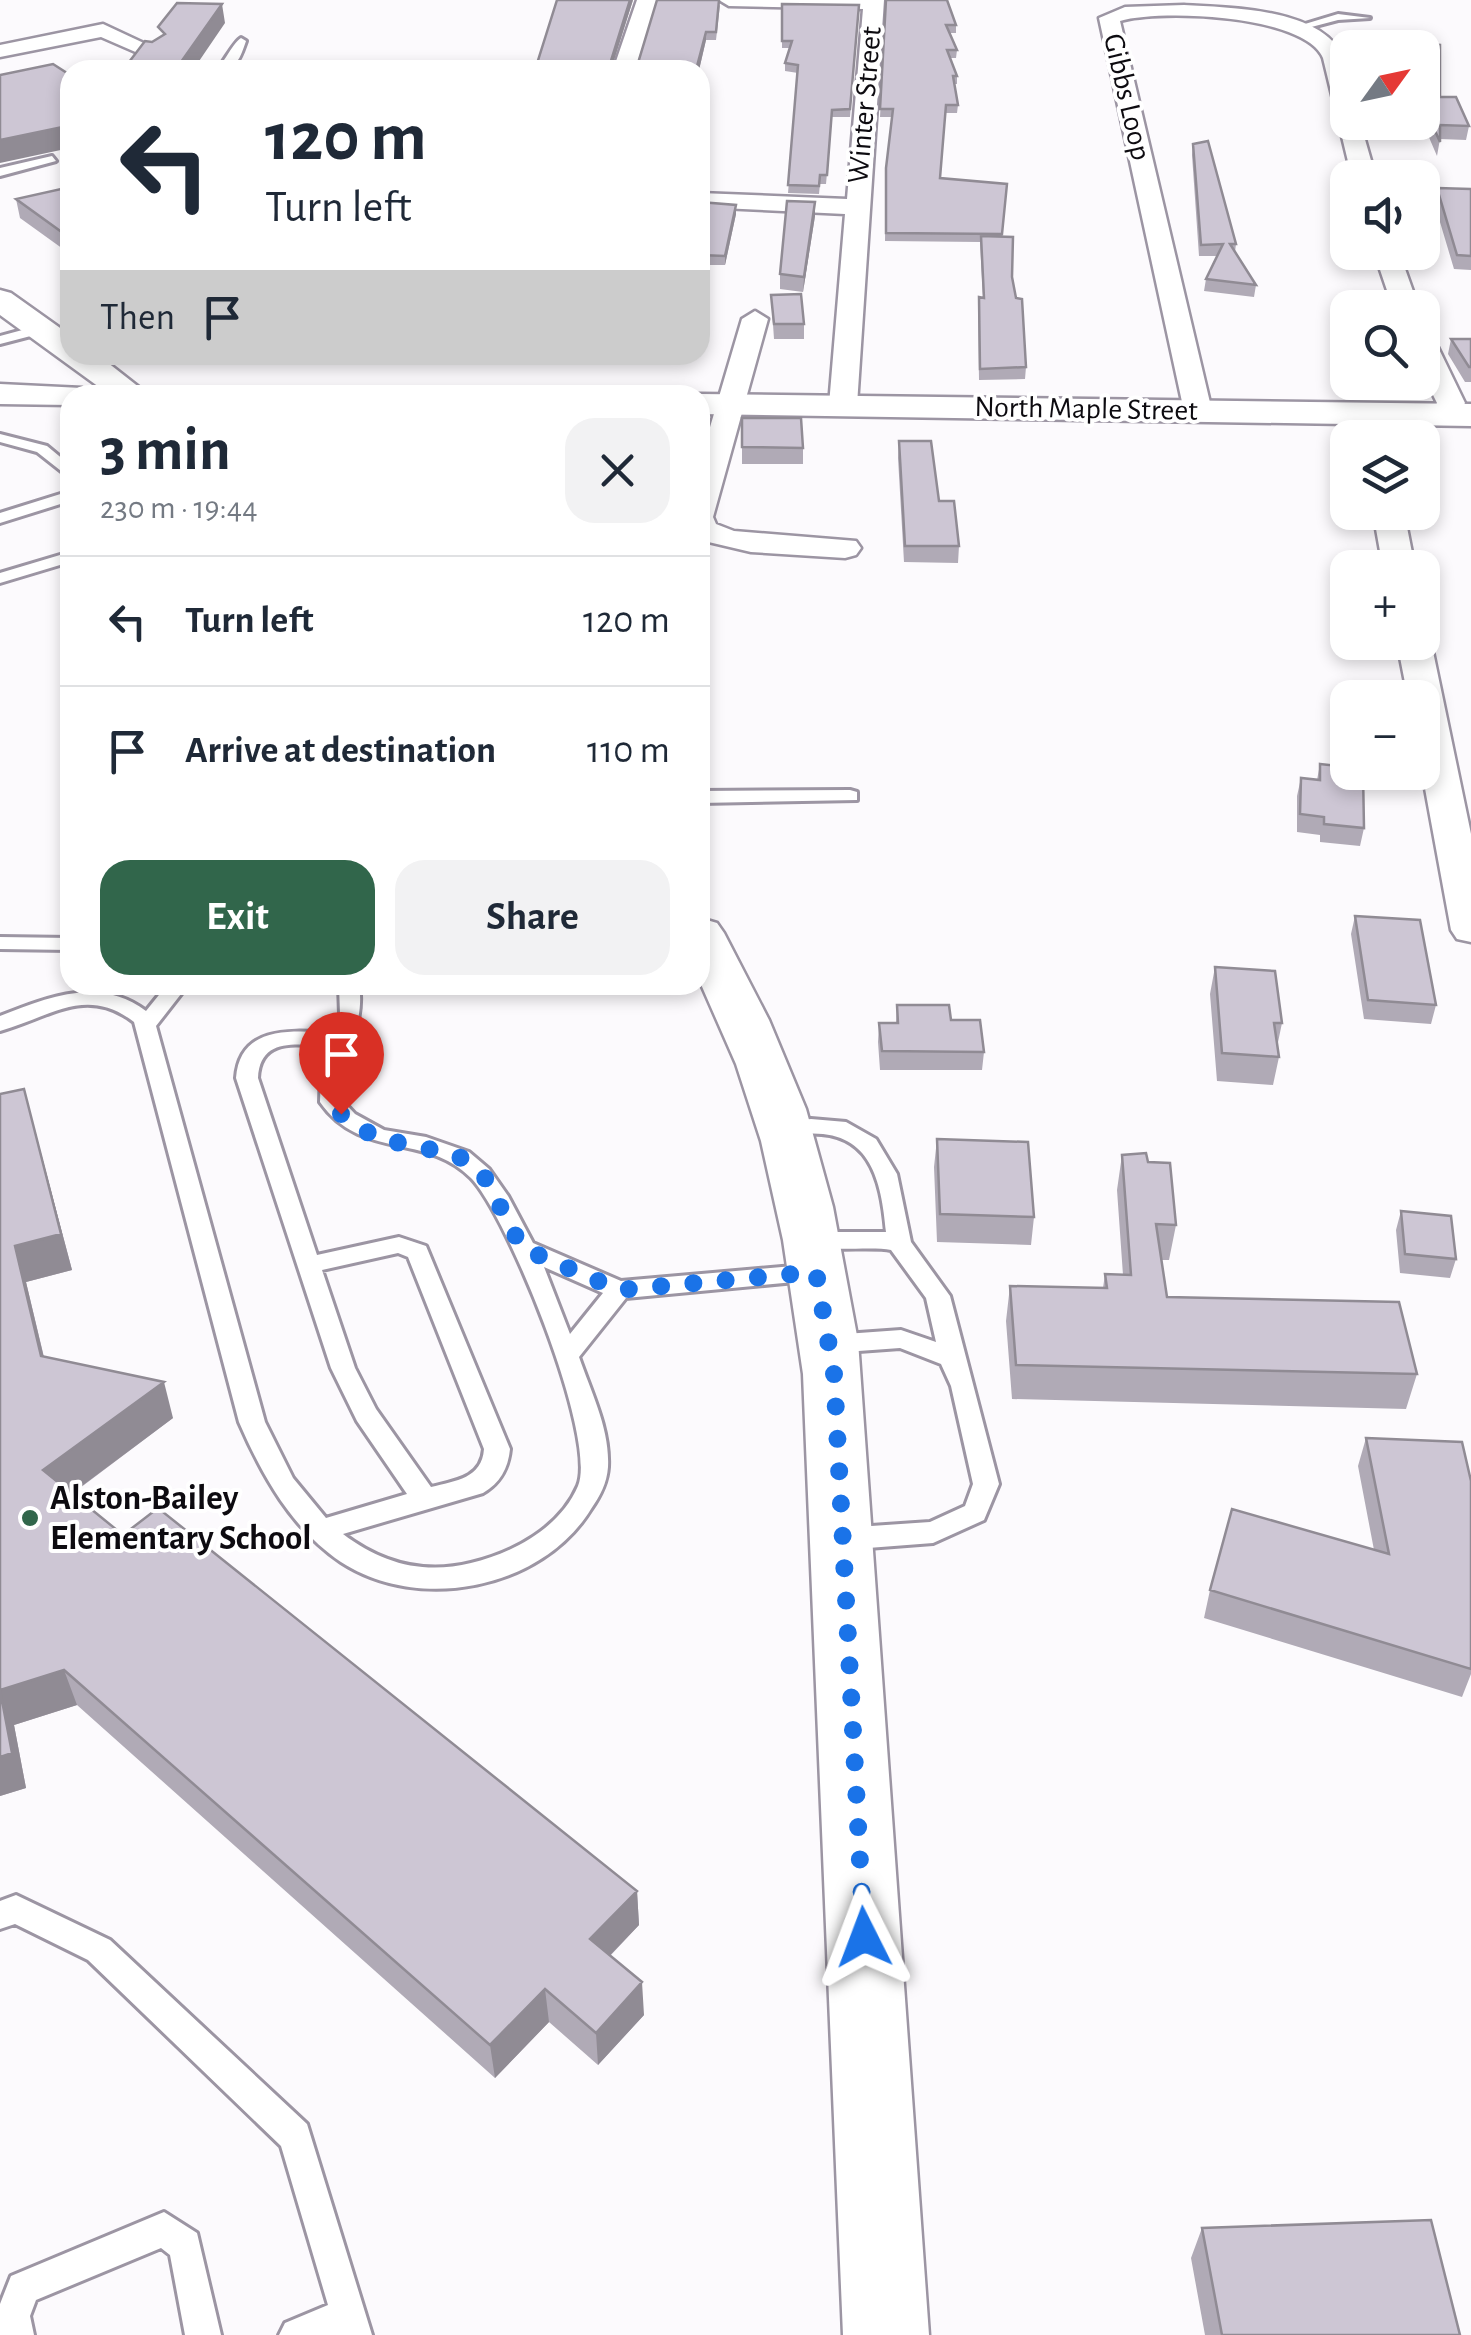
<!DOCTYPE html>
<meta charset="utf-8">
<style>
:root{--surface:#fff;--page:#f2f2f3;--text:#1f2937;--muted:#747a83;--line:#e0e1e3;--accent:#31664b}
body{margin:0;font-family:"Alegreya Sans",sans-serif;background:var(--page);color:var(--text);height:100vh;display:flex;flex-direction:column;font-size:38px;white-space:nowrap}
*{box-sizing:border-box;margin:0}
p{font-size:32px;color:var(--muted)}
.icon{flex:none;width:55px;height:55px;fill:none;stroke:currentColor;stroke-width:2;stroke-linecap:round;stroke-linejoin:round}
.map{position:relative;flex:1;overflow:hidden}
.side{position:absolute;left:60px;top:385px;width:650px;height:610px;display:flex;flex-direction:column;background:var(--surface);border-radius:30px;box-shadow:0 5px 15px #0003}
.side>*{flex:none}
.hud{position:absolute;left:60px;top:60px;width:650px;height:305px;border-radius:30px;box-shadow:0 5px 15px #0003;background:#fff;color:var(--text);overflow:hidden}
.needle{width:65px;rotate:57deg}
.tools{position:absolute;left:1330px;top:30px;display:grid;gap:20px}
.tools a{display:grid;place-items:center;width:110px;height:110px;border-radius:20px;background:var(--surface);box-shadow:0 5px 15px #0003;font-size:50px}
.pin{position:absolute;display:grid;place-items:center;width:85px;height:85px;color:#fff;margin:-102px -42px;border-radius:50% 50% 50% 0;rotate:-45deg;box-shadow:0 0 10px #0007}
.pin .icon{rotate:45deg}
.me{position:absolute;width:110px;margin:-55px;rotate:357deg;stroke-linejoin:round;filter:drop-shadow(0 0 8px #0008)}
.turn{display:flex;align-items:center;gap:35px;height:210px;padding:0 40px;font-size:45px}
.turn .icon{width:130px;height:130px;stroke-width:2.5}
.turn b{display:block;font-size:70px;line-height:85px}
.then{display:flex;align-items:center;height:95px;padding:0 40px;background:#0003;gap:20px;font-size:38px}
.round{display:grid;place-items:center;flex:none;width:105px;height:105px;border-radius:30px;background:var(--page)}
.summary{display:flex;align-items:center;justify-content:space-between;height:170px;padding:0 40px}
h1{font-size:60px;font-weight:700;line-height:75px}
.button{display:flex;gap:20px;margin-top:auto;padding:20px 40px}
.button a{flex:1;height:115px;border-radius:30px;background:var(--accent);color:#fff;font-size:40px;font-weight:700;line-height:115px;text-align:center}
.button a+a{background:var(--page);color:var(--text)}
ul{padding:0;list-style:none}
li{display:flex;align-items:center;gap:30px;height:130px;padding:0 40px;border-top:2px solid var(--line)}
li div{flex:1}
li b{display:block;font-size:38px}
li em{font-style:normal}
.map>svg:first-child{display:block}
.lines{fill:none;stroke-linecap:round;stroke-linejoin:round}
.service-casing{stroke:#9c95a3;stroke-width:6}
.minor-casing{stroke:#9c95a3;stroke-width:5}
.tertiary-casing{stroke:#9c95a3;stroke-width:5}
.primary-casing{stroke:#9c95a3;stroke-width:5}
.service{fill:#fff;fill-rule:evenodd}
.minor{fill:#fff;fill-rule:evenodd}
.tertiary{fill:#fff;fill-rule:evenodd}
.primary{fill:#fff;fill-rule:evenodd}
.wall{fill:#b0aab6}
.shaded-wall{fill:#908b94}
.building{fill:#cdc6d4;stroke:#908b94;stroke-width:2.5}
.route{stroke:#1a73e8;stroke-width:18;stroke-dasharray:0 32.4}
.poi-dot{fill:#31664b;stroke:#fff;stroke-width:4}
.labels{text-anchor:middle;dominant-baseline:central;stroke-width:8;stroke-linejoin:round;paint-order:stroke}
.far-street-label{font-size:30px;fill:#0d0b10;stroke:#fff}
.poi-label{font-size:35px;font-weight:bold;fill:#0d0b10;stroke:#fff;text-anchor:start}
</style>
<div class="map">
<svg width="1471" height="2335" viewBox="0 0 1471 2335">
<rect width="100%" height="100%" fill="#fcfafd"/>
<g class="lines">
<defs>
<path id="service" d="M1338 14 1370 18 1338 20 1300 30 1295 27Z
M241 38 246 41C240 58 237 70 217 70 224 62 234 42 241 38Z
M52 156 56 161 0 176V168Z
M41 325 46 326V332L0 344V336Z
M105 355H122L99 371H89V365Z
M0 434 47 446 70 465V478L37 452 0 442Z
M70 491V501L0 523V513Z
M70 552V562L0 583V573Z
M850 790 857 792V800L700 803V791Z
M0 937 70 938V950L0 949Z
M167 985H188L156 1026 265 1422 293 1478 326 1518 407 1494 357 1421 331 1368 236 1078C240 1024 294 1031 334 1033L340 1014 339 985H359C366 1026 339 1060 342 1100L355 1114 384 1130 426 1137 469 1152 489 1169 508 1196 533 1243 621 1281 816 1264 824 1266 828 1272 824 1278 816 1280 626 1298 579 1357C591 1392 610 1429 608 1467 607 1483 600 1496 591 1509 542 1589 419 1613 341 1562 292 1529 262 1475 239 1422L134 1022C86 985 50 1017 0 1031V1016C48 997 100 976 146 1011ZM330 1046 321 1072 320 1102C361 1161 426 1132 471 1178 508 1216 598 1438 578 1486 560 1528 513 1553 471 1563 423 1575 381 1563 343 1534L483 1493C500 1483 508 1469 510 1449L426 1246 399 1237 317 1255 258 1078C260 1036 298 1045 330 1046ZM398 1253 408 1257 484 1449C482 1478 456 1481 431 1487L376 1409 355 1368 322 1270ZM544 1267 603 1293 570 1334Z
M811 1119 846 1122 876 1139 897 1174 911 1242 950 1296 999 1484 984 1520 933 1543 842 1550 833 1547 829 1539 833 1531 842 1528 930 1522 965 1506 973 1484 951 1386 941 1364 900 1348 831 1353 822 1350 819 1344 822 1338 831 1335 901 1330 936 1342 926 1298 891 1250C869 1245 812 1255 800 1240L812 1232H886C881 1176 869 1128 802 1134 789 1136 781 1139 773 1129L784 1122Z
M16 1895 110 1940 307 2124 372 2335H279L285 2323 328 2305 281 2146 88 1960 15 1924 0 1929V1901Z
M164 2212 197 2233 221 2335H185L170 2255 161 2248 36 2300 30 2316 34 2335H0V2304L11 2276Z"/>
<path id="minor" d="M637 0H657L635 70H613Z
M719 0H884L857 405 853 411H833L829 405 845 214 700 207V193L847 199 863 9 729 6Z
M1184 5C1234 8 1334 8 1347 68 1350 85 1348 105 1348 122H1360L1376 178H1352L1323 58C1305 15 1161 9 1120 21L1212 411 1208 417H1188L1184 411 1099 18 1125 7Z
M103 24 165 53 154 59 147 57 101 37 0 57V45Z
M1374 252H1399L1419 308H1393Z
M755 311 768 319 713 517 716 524 734 531 856 541 861 548 856 555 845 558 751 552 700 540V461L742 319Z
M1422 335 1436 343 1465 403 1454 421H1434L1430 415 1437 403 1422 373Z
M1368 404 1378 407 1388 438H1358L1354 413 1358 407Z
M1373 512H1404L1415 568H1383Z
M1422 634 1431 642 1471 834V942L1457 939 1451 930 1422 772V698H1408L1397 642H1422Z"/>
<path id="tertiary" d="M0 384 82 388 87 395H70V405L0 404Z
M700 394 1471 404V426L700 414V395H694Z"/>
<path id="primary" d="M0 290 11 293 70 335V355H98L149 395H110L0 315Z
M700 918 717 923 724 933 769 1020 806 1109 833 1207 858 1341 929 2335H843L803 1374 783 1240 761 1141 736 1064 700 982Z"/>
</defs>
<!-- service casing -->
<use href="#service" class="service-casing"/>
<!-- minor casing -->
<use href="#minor" class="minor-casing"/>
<!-- tertiary casing -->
<use href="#tertiary" class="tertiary-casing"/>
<!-- primary casing -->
<use href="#primary" class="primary-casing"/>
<!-- service -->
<use href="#service" class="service"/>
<!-- minor -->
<use href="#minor" class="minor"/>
<!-- tertiary -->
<use href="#tertiary" class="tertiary"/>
<!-- primary -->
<use href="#primary" class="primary"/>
</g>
<!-- wall -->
<path class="wall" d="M633 0 613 63H638L720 5 716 40H706L699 70H535Z
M886 0 956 25V33H949L957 50 956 58H950L957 76V84H954L958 105 957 113H945L940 178 1007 184 1002 236 1012 277 1026 367 1025 379 979 380 978 308 979 297 983 298 980 242 885 241 886 168 892 117H880Z
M782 4 859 5 850 117H832L826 184H820L819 194 788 193 798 73 785 71V63L790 48H782Z
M1398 42 1440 45V97H1456L1469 126 1466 140 1440 139 1437 156 1422 121V48H1397Z
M1193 144 1236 244 1235 252 1256 285 1254 297 1204 291 1206 279 1217 256H1199L1192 155Z
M70 187V254L20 218 16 199Z
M1437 188 1471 189V270L1454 269 1434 202Z
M700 202 736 214 725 265H701L703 286H700Z
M815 202V216L803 292 780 289V274Z
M771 295 804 324V339H774Z
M1451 339H1471V382H1465L1448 354Z
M742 418 803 448V464H742Z
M899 441 959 546 958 563 904 562 898 458Z
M1320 764 1364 828 1360 846 1320 842V835L1297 832V796L1301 778 1317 780Z
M1355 916 1436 1005 1431 1024 1364 1019 1351 934Z
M1215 967 1282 1023 1277 1047 1279 1057 1273 1085 1217 1081 1210 994Z
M897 1005 951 1020 984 1052 982 1070H880L878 1042 879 1023H896Z
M24 1089 72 1270 26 1282 44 1357 173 1418 72 1494 123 1535 637 1891 639 1925 610 1956 644 2015 598 2065 549 2022 495 2078 77 1705 14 1725 26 1788 0 1796Z
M937 1139 1034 1217 1031 1245 937 1242 934 1167Z
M1122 1155 1148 1162 1176 1225 1169 1260H1161L1167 1297 1417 1374 1406 1409 1012 1399 1006 1321 1010 1286 1103 1288 1105 1274 1123 1275 1117 1190Z
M1401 1211 1456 1259 1450 1278 1400 1273 1396 1230Z
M1366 1438 1471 1481V1674L1462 1697 1204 1618 1210 1590 1374 1550 1358 1466Z
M1202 2228 1460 2335H1205L1191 2258Z"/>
<!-- shaded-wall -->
<path class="shaded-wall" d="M630 0H633L611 70 610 64Z
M222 4 225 23 193 70H176Z
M706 32V40L699 70H696Z
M67 126 70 148 0 163V140Z
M815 202V216L803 292 804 277Z
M736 205V214L725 265V256Z
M24 1089 72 1270 26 1282 52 1392 41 1356 15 1246Z
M164 1382 173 1418 55 1506 43 1470Z
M64 1670 77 1705 14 1725 26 1788 0 1796V1690Z
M637 1891 639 1925 593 1973 590 1939Z
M642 1982 644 2015 598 2065 596 2033Z
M545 1989 549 2022 495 2078 490 2045Z"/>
<!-- building -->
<path class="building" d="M557 0H630L610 64 638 63 657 0H719L716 32H706L696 70H535Z
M886 0H947L956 25H946L957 50H947L957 76H953L958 105H946L940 178 1007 184 1002 234 886 233V168L893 109H880Z
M177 3 222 4 176 69 177 70H123L145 41 152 42 165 34 158 27Z
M782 4 859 5 850 109 832 110 827 175H820L819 186 788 185 798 65 785 63 792 41H782Z
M1398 42 1440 45V97H1456L1469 126 1440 125V142L1422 101V48H1400Z
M53 64 70 75V128L67 126 0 140V75Z
M1208 141 1236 244H1230L1256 285 1206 279 1223 244 1201 245 1193 144Z
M70 187V238L16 199Z
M1437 188 1471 189V256L1457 255Z
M787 201 815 202 804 277 780 274Z
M700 202 736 205 725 256 700 255Z
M981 236 1013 237 1012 277 1016 298 1022 299 1026 367 980 369 979 297 984 298Z
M801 294 804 324H774L771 295Z
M1451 339H1471V367H1469Z
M742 418H801L803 448 742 447Z
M899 441H931L939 501H954L959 546H905Z
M1320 764 1348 767V772H1363L1364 828 1324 824V817L1300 814 1301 778 1320 780Z
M1355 916 1420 920 1436 1005 1368 1000Z
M1215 967 1275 971 1282 1023H1274L1279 1057 1222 1053Z
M897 1005H949L951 1020H980L984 1052 882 1051 879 1023H898Z
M24 1089 61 1234 15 1246 41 1356 164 1382 43 1470 123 1535 158 1508 637 1891 590 1939 642 1982 596 2033 545 1989 490 2045 64 1670 0 1690V1094Z
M937 1139 1028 1142 1034 1217 940 1214Z
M1146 1153 1148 1162 1170 1163 1176 1225 1156 1224 1167 1297 1399 1302 1417 1374 1016 1365 1010 1286 1107 1288 1105 1274 1131 1275 1122 1155Z
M1401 1211 1451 1216 1456 1259 1405 1254Z
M1366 1438 1462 1442 1471 1481V1669L1210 1590 1232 1509 1389 1554Z
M0 1690 12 1753 0 1757Z
M1431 2220 1460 2335H1222L1202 2228Z"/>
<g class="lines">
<!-- route -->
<path class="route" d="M341 1114 376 1138 457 1155 484 1176 522 1248 619 1290 816 1272 834 1374 864 1937"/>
</g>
<!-- markers -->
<circle class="poi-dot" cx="30" cy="1518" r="10"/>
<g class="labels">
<!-- far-street labels -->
<g class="far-street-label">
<text transform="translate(1127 97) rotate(77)">Gibbs Loop</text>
<text transform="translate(865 105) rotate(-85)">Winter Street</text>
<text transform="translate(1086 409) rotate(1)">North Maple Street</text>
</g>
<!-- poi labels -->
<g class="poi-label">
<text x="50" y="1498">Alston-Bailey<tspan x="50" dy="40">Elementary School</tspan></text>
</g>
</g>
</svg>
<div class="tools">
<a><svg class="needle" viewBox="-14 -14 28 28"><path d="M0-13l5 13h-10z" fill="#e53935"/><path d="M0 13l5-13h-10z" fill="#747a83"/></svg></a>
<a><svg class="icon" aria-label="sound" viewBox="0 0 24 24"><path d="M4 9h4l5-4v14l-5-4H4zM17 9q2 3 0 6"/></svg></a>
<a><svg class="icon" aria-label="search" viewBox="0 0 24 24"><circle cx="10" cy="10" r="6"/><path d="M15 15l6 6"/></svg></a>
<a><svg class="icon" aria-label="layers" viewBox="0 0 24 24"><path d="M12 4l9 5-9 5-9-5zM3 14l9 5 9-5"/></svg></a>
<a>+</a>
<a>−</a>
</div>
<div class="pin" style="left:341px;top:1114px;background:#d93025"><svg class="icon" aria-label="arrive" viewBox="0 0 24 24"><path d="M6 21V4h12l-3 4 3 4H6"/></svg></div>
<svg class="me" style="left:864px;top:1937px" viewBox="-20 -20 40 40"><path d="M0-17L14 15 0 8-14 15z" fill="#1a73e8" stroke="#fff" stroke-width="4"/></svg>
<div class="hud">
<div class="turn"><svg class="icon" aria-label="left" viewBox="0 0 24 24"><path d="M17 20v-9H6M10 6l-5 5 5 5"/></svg><div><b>120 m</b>Turn left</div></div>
<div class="then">Then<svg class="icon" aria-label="arrive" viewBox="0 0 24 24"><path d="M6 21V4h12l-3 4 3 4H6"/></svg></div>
</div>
<section class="side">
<div class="summary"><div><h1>3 min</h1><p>230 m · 19:44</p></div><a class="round"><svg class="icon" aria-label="close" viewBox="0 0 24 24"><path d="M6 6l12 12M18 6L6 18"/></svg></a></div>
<ul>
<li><svg class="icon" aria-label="left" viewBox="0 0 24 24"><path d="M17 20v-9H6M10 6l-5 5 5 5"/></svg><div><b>Turn left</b></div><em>120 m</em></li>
<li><svg class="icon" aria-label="arrive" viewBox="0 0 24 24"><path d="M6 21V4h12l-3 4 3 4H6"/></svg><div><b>Arrive at destination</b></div><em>110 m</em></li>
</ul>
<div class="button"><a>Exit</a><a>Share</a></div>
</section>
</div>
